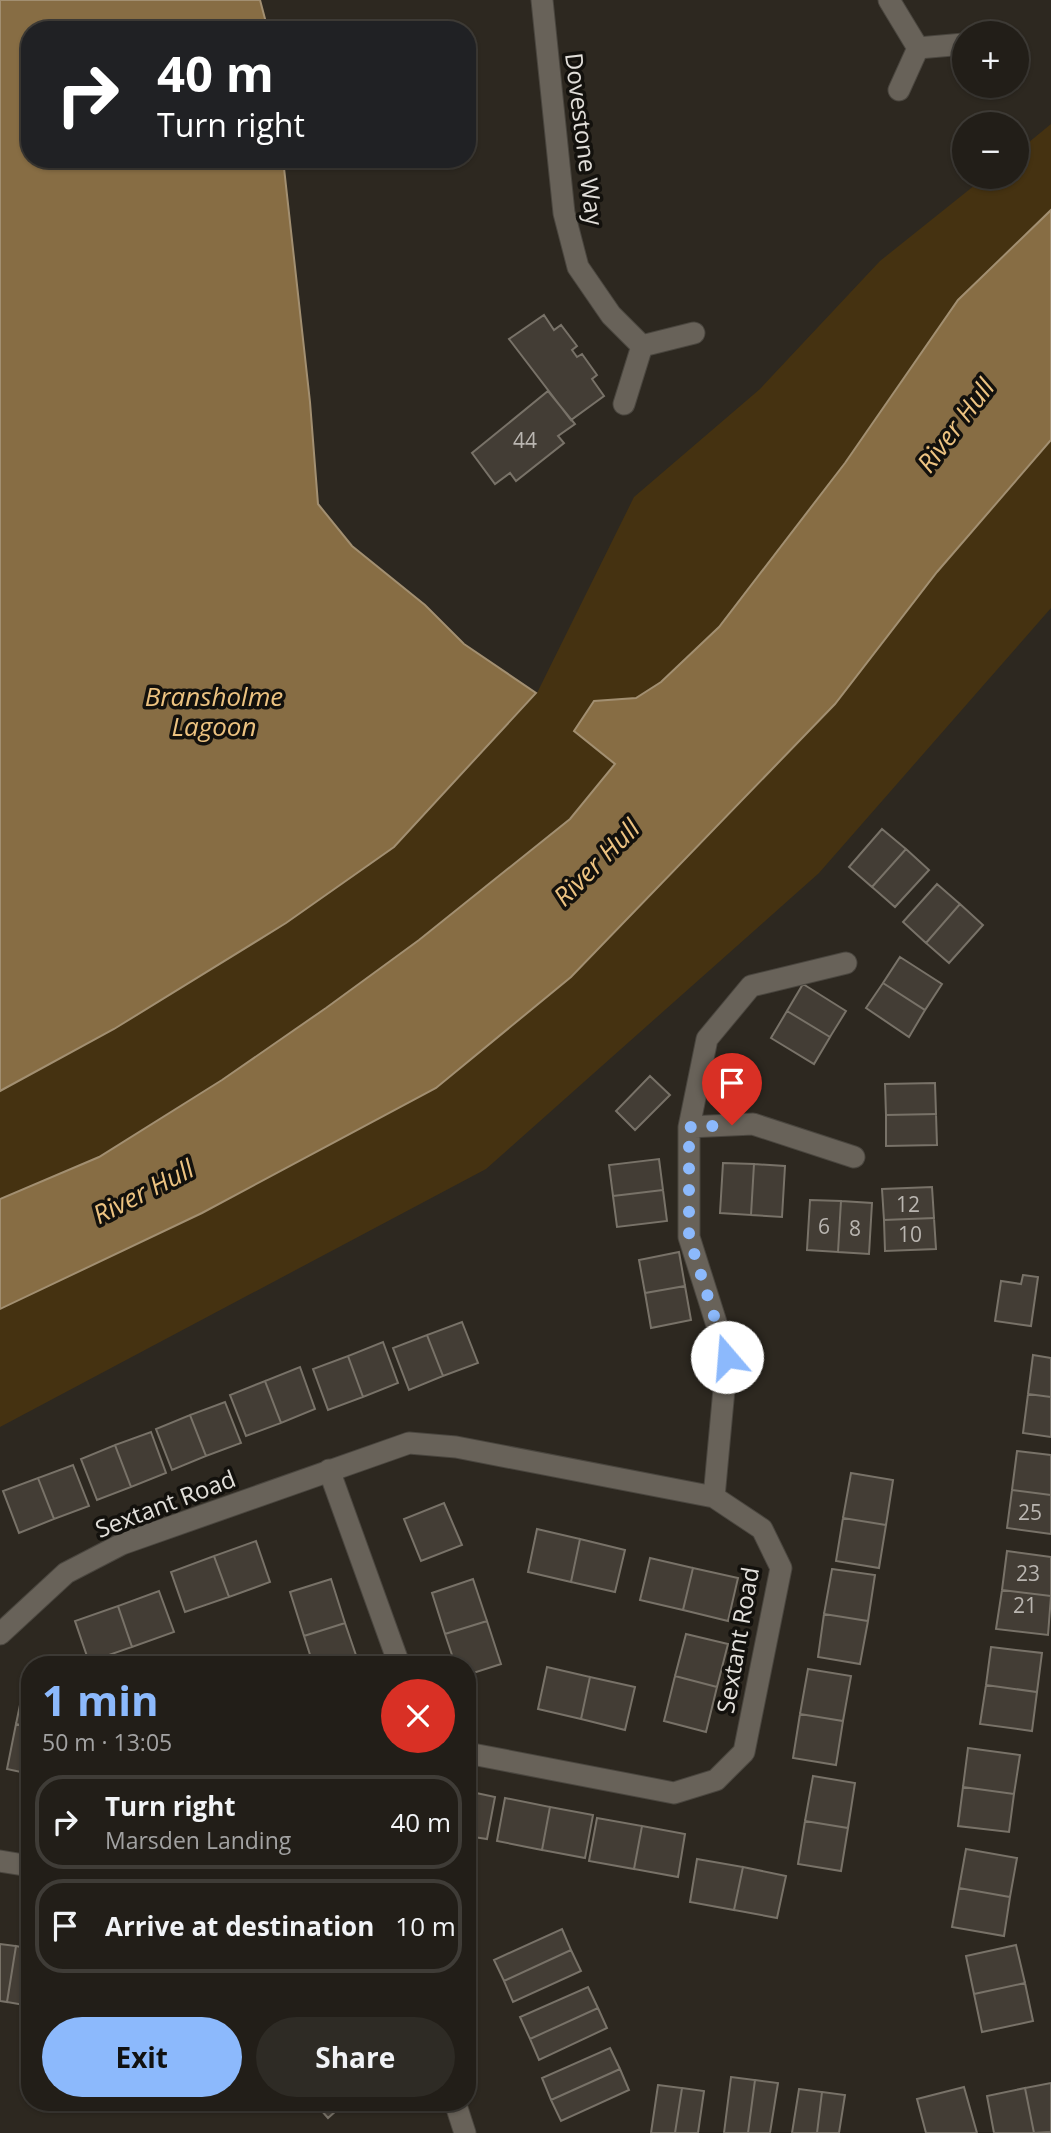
<!DOCTYPE html>
<meta charset="utf-8">
<style>
:root{--surface:#221e18;--page:#2e2b25;--text:#f1f3f6;--muted:#a2a2a2;--line:#3f3c37;--accent:#8cb9fc}
body{margin:0;font-family:"Open Sans",sans-serif;background:var(--page);color:var(--text);height:100vh;display:flex;flex-direction:column;font-size:26px;white-space:nowrap}
*{box-sizing:border-box;margin:0}
p{font-size:23px;color:var(--muted)}
.icon{flex:none;width:38px;height:38px;fill:none;stroke:currentColor;stroke-width:2;stroke-linecap:round;stroke-linejoin:round}
.map{position:relative;flex:1;overflow:hidden}
.details{position:absolute;left:21px;top:1656px;width:455px;height:455px;display:flex;flex-direction:column;background:var(--surface);border-radius:28px;box-shadow:0 2px 5px #0004,0 0 0 2px var(--line)}
.details>*{flex:none}
.top-card{position:absolute;left:21px;top:21px;width:455px;height:147px;border-radius:28px;box-shadow:0 2px 5px #0004,0 0 0 2px var(--line);background:#202124;color:#fff;overflow:hidden}
.fabs{position:absolute;left:952px;top:21px;display:grid;gap:14px}
.fabs a{display:grid;place-items:center;width:77px;height:77px;border-radius:50%;background:var(--surface);box-shadow:0 2px 5px #0004,0 0 0 2px var(--line);font-size:35px}
.pin{position:absolute;display:grid;place-items:center;width:60px;height:60px;color:#fff;margin:-72px -30px;border-radius:50% 50% 50% 0;rotate:-45deg;box-shadow:0 0 7px #0007}
.pin .icon{rotate:45deg}
.me{position:absolute;width:77px;margin:-38px;rotate:342deg;stroke-linejoin:round;filter:drop-shadow(0 0 5px #0008)}
.turn{display:flex;align-items:center;gap:24px;height:147px;padding:0 21px;font-size:32px}
.turn .icon{width:91px;height:91px;stroke-width:2.5}
.turn b{display:block;font-size:49px;line-height:60px}
.round{display:grid;place-items:center;flex:none;width:74px;height:74px;border-radius:37px;background:var(--page)}
.summary{display:flex;align-items:center;justify-content:space-between;height:119px;padding:0 21px}
h1{font-size:42px;font-weight:700;line-height:52px;color:var(--accent)}
.action{display:flex;gap:14px;margin-top:auto;padding:14px 21px}
.action a{flex:1;height:80px;border-radius:42px;background:var(--accent);color:#111;font-size:28px;font-weight:700;line-height:80px;text-align:center}
.action a+a{background:var(--page);color:var(--text)}
ul{padding:0;list-style:none}
li{display:flex;align-items:center;gap:21px;height:94px;margin:0 14px 10px;padding:0 7px;border:4px solid var(--line);border-radius:28px}
li div{flex:1}
li b{display:block;font-size:26px}
li em{font-style:normal}
.map>svg:first-child{display:block}
.green{fill:#453211}
.water{fill:#876d44;stroke:#a28f71;stroke-width:2}
.building{fill:#433d35;stroke:#787268;stroke-width:2}
.lines{fill:none;stroke-linecap:round;stroke-linejoin:round}
.street-casing{stroke:#4a463f;stroke-width:23}
.street{stroke:#686259;stroke-width:21}
.route{stroke:#8cb9fc;stroke-width:12;stroke-dasharray:0 21.6}
.labels{text-anchor:middle;dominant-baseline:central;stroke-width:7;stroke-linejoin:round;paint-order:stroke}
.number-label{font-size:21px;fill:#bab6b1}
.street-label{font-size:24px;fill:#e2dfda;stroke:#13110d}
.water-label{font-size:26px;font-style:italic;fill:#edc381;stroke:#13110d}
</style>
<div class="map">
<svg width="1051" height="2133" viewBox="0 0 1051 2133">
<rect width="100%" height="100%" fill="#2d2820"/>
<!-- green -->
<path class="green" d="M1051 124V210L958 300 845 463 719 627 661 682 636 698 594 701 616 764 570 818 419 940 326 1008 222 1080 99 1157 0 1199V1091L114 1029 394 847 537 693 634 497 760 389 880 261 985 177H1017V152Z
M1051 440V608L819 873 486 1169 0 1427V1309L202 1213 436 1088 571 977 835 704 937 572Z"/>
<!-- water -->
<path class="water" d="M0 0H260L268 30H30V159H283L310 402 318 504 352 546 425 605 464 644 536 693 394 847 286 923 114 1029 0 1091Z
M1051 210V440L937 572 835 704 571 977 436 1088 202 1213 0 1309V1199L99 1157 222 1080 326 1008 419 940 570 819 615 764 574 731 594 701 636 698 661 682 719 627 845 463 958 300Z"/>
<!-- building -->
<path class="building" d="M544 315 554 330 561 325 577 346 572 350 577 357 582 354 597 375 592 379 604 396 571 420 509 339Z
M548 391 575 424 558 436 564 443 516 481 510 473 495 484 472 453Z
M882 829 906 849 872 887 849 867Z
M906 849 929 870 895 907 872 887Z
M937 884 960 904 926 943 903 922Z
M960 904 983 925 949 963 926 943Z
M900 957 942 984 925 1010 883 983Z
M883 983 925 1010 909 1037 866 1008Z
M803 984 846 1011 830 1037 787 1011Z
M787 1011 830 1037 814 1064 771 1038Z
M650 1076 670 1095 635 1130 616 1111Z
M935 1083 936 1114 886 1115 885 1084Z
M936 1114 937 1145 886 1146V1115Z
M659 1159 663 1190 613 1196 609 1165Z
M723 1163 754 1164 751 1215 720 1213Z
M754 1164 785 1166 782 1217 751 1215Z
M932 1187 934 1218 884 1220 882 1189Z
M663 1190 667 1221 617 1227 613 1196Z
M810 1200 841 1201 838 1252 807 1250Z
M841 1201 872 1203 869 1254 838 1252Z
M934 1218 936 1249 885 1251 884 1220Z
M679 1252 685 1286 645 1293 639 1260Z
M1023 1275 1038 1277 1031 1326 995 1321 1001 1281 1021 1284Z
M685 1286 691 1320 651 1328 645 1293Z
M462 1322 478 1363 443 1376 427 1335Z
M427 1335 443 1376 409 1390 393 1348Z
M383 1342 398 1383 363 1397 348 1356Z
M1033 1355 1051 1358V1397L1028 1394Z
M348 1356 363 1397 328 1410 313 1369Z
M300 1367 315 1409 281 1423 265 1381Z
M265 1381 281 1423 246 1436 230 1395Z
M1028 1394 1051 1397V1437L1023 1433Z
M225 1402 241 1443 206 1456 190 1415Z
M190 1415 206 1456 172 1470 156 1429Z
M151 1432 166 1473 131 1487 115 1445Z
M115 1445 131 1487 97 1500 81 1459Z
M1017 1451 1051 1455V1495L1012 1490Z
M73 1465 89 1506 54 1519 38 1478Z
M851 1473 893 1480 886 1525 843 1518Z
M38 1478 54 1519 19 1533 3 1491Z
M1012 1490 1051 1495V1534L1007 1528Z
M444 1503 462 1545 421 1561 404 1519Z
M843 1518 886 1525 879 1568 836 1561Z
M537 1529 580 1539 571 1582 528 1572Z
M580 1539 625 1550 615 1592 571 1582Z
M256 1541 270 1582 229 1597 214 1556Z
M1007 1551 1051 1557V1596L1002 1590Z
M214 1556 229 1597 185 1612 171 1572Z
M650 1558 693 1568 683 1610 640 1600Z
M693 1568 738 1578 728 1621 683 1610Z
M832 1569 875 1575 868 1621 824 1614Z
M331 1579 345 1623 304 1636 290 1592Z
M473 1579 487 1621 445 1634 432 1593Z
M1002 1590 1051 1596 1048 1635 996 1629Z
M159 1591 174 1632 132 1647 118 1606Z
M118 1606 132 1647 89 1662 75 1621Z
M824 1614 868 1621 860 1664 818 1657Z
M487 1621 501 1664 467 1675V1664H455L445 1634Z
M345 1623 359 1664H313L304 1636Z
M686 1634 728 1644 717 1687 675 1676Z
M991 1647 1042 1653 1037 1692 986 1685Z
M547 1667 590 1677 581 1719 538 1709Z
M808 1669 851 1676 843 1721 800 1714Z
M675 1676 717 1687 706 1732 664 1721Z
M590 1677 635 1687 625 1730 581 1719Z
M25 1681 30 1682V1727L16 1724Z
M986 1685 1037 1692 1032 1731 980 1724Z
M800 1714 843 1721 836 1765 793 1758Z
M16 1724 30 1727V1774L7 1769Z
M968 1748 1020 1755 1014 1794 963 1787Z
M813 1776 855 1783 848 1828 805 1821Z
M963 1787 1014 1794 1009 1832 958 1826Z
M467 1791 495 1797 487 1839 467 1836Z
M505 1798 550 1807 542 1850 497 1841Z
M550 1807 593 1815 585 1858 542 1850Z
M597 1818 642 1826 634 1869 589 1861Z
M805 1821 848 1828 841 1871 798 1864Z
M642 1826 685 1834 678 1877 634 1869Z
M966 1849 1017 1858 1010 1897 959 1888Z
M697 1859 743 1867 734 1910 690 1902Z
M743 1867 786 1876 777 1918 734 1910Z
M959 1888 1010 1897 1004 1936 952 1927Z
M562 1929 571 1950 504 1981 494 1960Z
M0 1944 16 1946 7 2002 0 2001Z
M1016 1945 1025 1983 974 1994 966 1956Z
M16 1946 30 1949V2006L7 2002Z
M571 1950 581 1971 513 2002 504 1981Z
M1025 1983 1033 2021 982 2032 974 1994Z
M588 1987 598 2008 530 2039 520 2017Z
M598 2008 607 2028 539 2060 530 2039Z
M610 2048 620 2069 551 2100 542 2078Z
M620 2069 629 2090 561 2121 551 2100Z
M731 2077 755 2080 748 2133H724Z
M755 2080 778 2083 770 2133H748Z
M1051 2083V2132L1034 2133 1025 2088Z
M658 2085 682 2088 675 2133H651Z
M964 2087 977 2133H926L917 2099Z
M682 2088 704 2091 698 2133H675Z
M1025 2088 1034 2133H994L987 2096Z
M799 2089 822 2092 817 2133H792Z
M822 2092 845 2095 839 2133H817Z
M314 2102H346L328 2118Z"/>
<g class="lines">
<defs>
<path id="street" d="M542 0 564 213 578 267 611 315 642 346
M889 0 918 48
M899 90 918 48 964 44
M624 404 642 346 694 333
M689 1127 753 1124 854 1157
M329 1470 399 1664
M714 1497 727 1357 689 1237V1127L707 1039 751 986 846 963
M0 1634 66 1573 122 1544 409 1443 456 1447 714 1497 762 1529 781 1568 744 1752 716 1780 674 1793 467 1753
M0 1861 30 1866
M455 2102 465 2133"/>
</defs>
<!-- street casing -->
<use href="#street" class="street-casing"/>
<!-- street -->
<use href="#street" class="street"/>
</g>
<g class="lines">
<!-- route -->
<path class="route" d="M727 1357 689 1237V1127L732 1125"/>
</g>
<g class="labels">
<!-- number labels -->
<g class="number-label">
<text x="525" y="440">44</text>
<text x="908" y="1204">12</text>
<text x="824" y="1226">6</text>
<text x="855" y="1228">8</text>
<text x="910" y="1234">10</text>
<text x="1030" y="1512">25</text>
<text x="1028" y="1573">23</text>
<text x="1025" y="1605">21</text>
</g>
<!-- street labels -->
<g class="street-label">
<text transform="translate(585 139) rotate(83)">Dovestone Way</text>
<text transform="translate(165 1503) rotate(-21)">Sextant Road</text>
<text transform="translate(737 1640) rotate(-80)">Sextant Road</text>
</g>
<!-- water labels -->
<g class="water-label">
<text transform="translate(955 425) rotate(-53)">River Hull</text>
<text x="214" y="696">Bransholme<tspan x="214" dy="30">Lagoon</tspan></text>
<text transform="translate(596 862) rotate(-45)">River Hull</text>
<text transform="translate(143 1191) rotate(-27)">River Hull</text>
</g>
</g>
</svg>
<div class="fabs">
<a>+</a>
<a>−</a>
</div>
<div class="pin" style="left:732px;top:1125px;background:#d93025"><svg class="icon" aria-label="arrive" viewBox="0 0 24 24"><path d="M6 21V4h12l-3 4 3 4H6"/></svg></div>
<svg class="me" style="left:727px;top:1357px" viewBox="-20 -20 40 40"><circle r="19" fill="#fff"/><path d="M0-13L10 11 0 6-10 11z" fill="#8cb9fc"/></svg>
<div class="top-card">
<div class="turn"><svg class="icon" aria-label="right" viewBox="0 0 24 24"><path d="M7 20v-9h11M14 6l5 5-5 5"/></svg><div><b>40 m</b>Turn right</div></div>
</div>
<section class="details">
<div class="summary"><div><h1>1 min</h1><p>50 m · 13:05</p></div><a class="round" style="background:#d93025;color:#fff"><svg class="icon" aria-label="close" viewBox="0 0 24 24"><path d="M6 6l12 12M18 6L6 18"/></svg></a></div>
<ul>
<li><svg class="icon" aria-label="right" viewBox="0 0 24 24"><path d="M7 20v-9h11M14 6l5 5-5 5"/></svg><div><b>Turn right</b><p>Marsden Landing</p></div><em>40 m</em></li>
<li><svg class="icon" aria-label="arrive" viewBox="0 0 24 24"><path d="M6 21V4h12l-3 4 3 4H6"/></svg><div><b>Arrive at destination</b></div><em>10 m</em></li>
</ul>
<div class="action"><a>Exit</a><a>Share</a></div>
</section>
</div>
